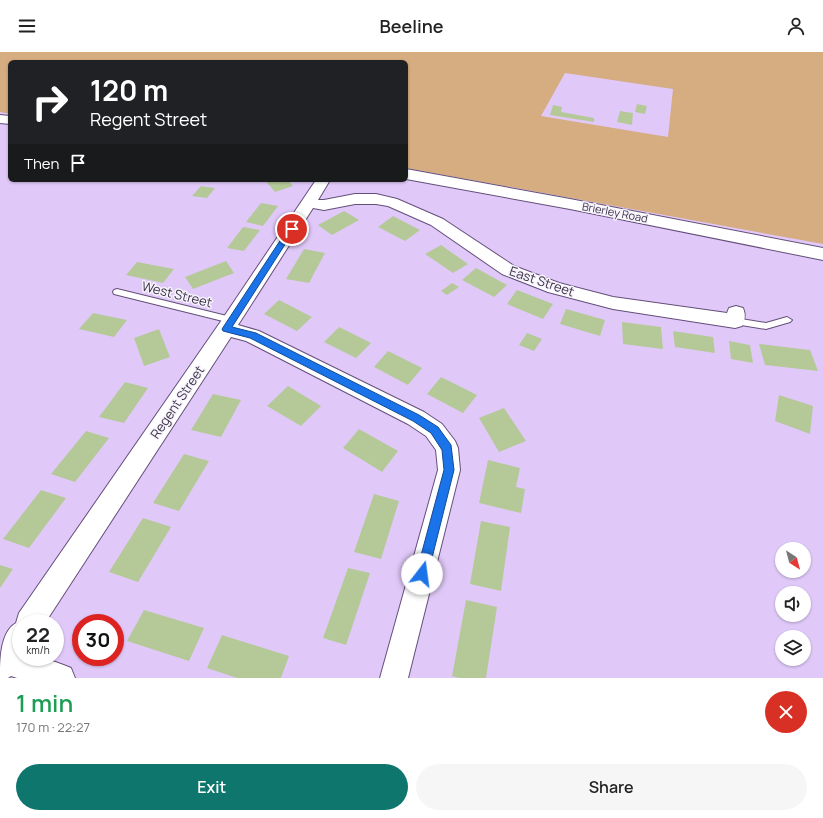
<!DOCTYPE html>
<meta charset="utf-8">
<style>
:root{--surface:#fff;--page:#f6f6f6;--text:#222;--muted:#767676;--accent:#0f766e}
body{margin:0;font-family:Manrope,sans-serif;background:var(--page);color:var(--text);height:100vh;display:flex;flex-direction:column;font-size:15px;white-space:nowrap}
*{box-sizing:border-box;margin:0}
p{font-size:13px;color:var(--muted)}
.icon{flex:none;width:22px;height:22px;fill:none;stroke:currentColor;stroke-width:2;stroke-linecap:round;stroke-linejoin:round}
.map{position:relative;height:626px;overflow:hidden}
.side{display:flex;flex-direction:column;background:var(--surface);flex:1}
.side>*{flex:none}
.guide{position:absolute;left:8px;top:8px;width:400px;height:122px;border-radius:6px;box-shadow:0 1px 3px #0004;background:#202124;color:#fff;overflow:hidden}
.needle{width:26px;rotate:144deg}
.buttons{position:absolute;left:775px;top:490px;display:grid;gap:8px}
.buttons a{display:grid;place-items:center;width:36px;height:36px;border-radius:50%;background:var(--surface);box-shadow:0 1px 3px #0004;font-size:20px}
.speed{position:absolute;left:12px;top:562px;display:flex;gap:8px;font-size:20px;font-weight:700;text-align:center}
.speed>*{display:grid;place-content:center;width:52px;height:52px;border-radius:50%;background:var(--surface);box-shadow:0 1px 3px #0004;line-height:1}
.speed small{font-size:10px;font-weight:400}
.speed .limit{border:6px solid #d22;background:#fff;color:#111}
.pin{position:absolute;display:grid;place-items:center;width:34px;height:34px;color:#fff;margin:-17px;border:2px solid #fff;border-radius:50%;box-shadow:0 1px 4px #0007}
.me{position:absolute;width:44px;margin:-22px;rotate:15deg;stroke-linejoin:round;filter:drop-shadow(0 0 3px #0008)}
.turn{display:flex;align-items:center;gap:14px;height:84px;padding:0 16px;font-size:18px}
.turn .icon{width:52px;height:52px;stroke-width:2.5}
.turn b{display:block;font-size:28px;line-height:34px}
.then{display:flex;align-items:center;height:38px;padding:0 16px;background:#0003;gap:8px;font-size:15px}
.round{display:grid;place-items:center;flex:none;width:42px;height:42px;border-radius:21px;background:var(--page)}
.headline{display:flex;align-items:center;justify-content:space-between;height:68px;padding:0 16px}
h1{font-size:24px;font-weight:600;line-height:30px;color:#1e9e55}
.button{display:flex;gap:8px;margin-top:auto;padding:8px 16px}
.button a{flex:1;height:46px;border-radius:24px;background:var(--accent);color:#fff;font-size:16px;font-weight:600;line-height:46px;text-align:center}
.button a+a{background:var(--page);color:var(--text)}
header{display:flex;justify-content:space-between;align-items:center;height:52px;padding:0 16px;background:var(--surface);font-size:18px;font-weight:600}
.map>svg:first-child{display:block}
.green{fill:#d6ac81;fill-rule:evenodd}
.building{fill:#b5c998}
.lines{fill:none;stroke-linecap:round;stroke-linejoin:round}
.service-casing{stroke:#644f79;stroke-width:2}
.minor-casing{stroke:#644f79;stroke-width:2}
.tertiary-casing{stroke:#644f79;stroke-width:2}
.service{fill:#fff;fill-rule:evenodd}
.minor{fill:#fff;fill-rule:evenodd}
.tertiary{fill:#fff;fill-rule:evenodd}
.route{fill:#1a73e8;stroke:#114b97}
.labels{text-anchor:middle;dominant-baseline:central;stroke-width:3;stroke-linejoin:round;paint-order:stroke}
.far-street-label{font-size:11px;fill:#3b3245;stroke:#f7f3fd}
.street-label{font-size:13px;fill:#3b3245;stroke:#f7f3fd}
</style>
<header><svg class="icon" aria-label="menu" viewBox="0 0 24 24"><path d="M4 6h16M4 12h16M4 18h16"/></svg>Beeline<svg class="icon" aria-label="person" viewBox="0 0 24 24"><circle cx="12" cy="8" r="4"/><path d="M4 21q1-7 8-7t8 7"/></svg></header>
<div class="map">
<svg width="823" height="626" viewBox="0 0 823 626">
<rect width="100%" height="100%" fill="#e0c9f9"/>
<!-- green -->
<path class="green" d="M0 0H823V192L406 116V10H10V62L0 60ZM565 21 673 37 668 85 541 64Z"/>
<!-- building -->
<path class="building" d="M637 52 647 54 645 62 635 60Z
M553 53 562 55 561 60 594 66V70L550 63Z
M620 59 633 61 632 73 617 70Z
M265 128H288L293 134 275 140Z
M201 134 215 136 207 146 192 144Z
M261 151 278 154 263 174 246 170Z
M344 159 359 168 332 183 318 173Z
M393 164 420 178 405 189 378 175Z
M243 175 260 178 244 199 227 196Z
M441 193 468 212 453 221 425 202Z
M304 197 325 201 309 231 286 227Z
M226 209 234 221 193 237 185 225Z
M137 210 174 217 163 231 126 223Z
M476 216 507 233 494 245 462 228Z
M452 231 459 235 447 243 441 239Z
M517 238 553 252 543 267 507 252Z
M279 248 312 265 297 279 264 262Z
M566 257 605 268 600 284 560 272Z
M93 261 127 268 114 285 79 277Z
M622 270 661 275 663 297 623 292Z
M339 275 371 291 356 306 324 290Z
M159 277 170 305 144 314 134 286Z
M673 279 713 285 715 301 675 295Z
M527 281 542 287 534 299 519 293Z
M729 289 750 293 753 311 731 307Z
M759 292 810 298 818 319 765 313Z
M388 299 422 316 408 333 374 315Z
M441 325 477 343 463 361 427 342Z
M125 330 148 336 124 371 99 365Z
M288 334 321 354 301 374 267 354Z
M213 342 241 348 221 385 191 378Z
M779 343 813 354 810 382 775 369Z
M504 356 526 389 499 400 479 366Z
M359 377 398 399 382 420 343 396Z
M86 379 109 386 75 430 51 422Z
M184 402 209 409 179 459 153 451Z
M488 408 520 416 516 435 525 437 521 461 479 451Z
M41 438 66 446 29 496 3 487Z
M374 442 399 449 381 507 354 500Z
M143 466 171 475 138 530 109 520Z
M481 469 510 475 501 539 470 532Z
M0 513 13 517 0 536Z
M348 516 370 521 346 593 323 586Z
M466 548 497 555 486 626H459L452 624Z
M144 558 204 576 189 609 127 589Z
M222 583 289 604 281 626H237L207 616Z"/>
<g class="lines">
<defs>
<path id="service" d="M117 237 231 265 236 268 231 271 114 242 113 240 114 238Z
M787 265 792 268 790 270 766 277 735 272 730 269 735 266 766 271Z"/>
<path id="minor" d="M316 128H330L318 148H324L355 142H376L397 147 443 167 514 214 559 231 613 245 727 261 729 256 736 254 743 256C746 263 745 268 742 274L735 276 613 257 548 240 502 222 431 173 388 154 376 152H355L324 158 313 156 238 273 259 279 424 360 442 372 455 389 458 396 460 418 408 626H380L438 418 436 398 426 384 408 372 246 289 231 285 45 571H21V605C42 605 52 608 71 616L75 626H17L11 624 8 626H0C0 609 0 580 16 571L19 561 219 272Z"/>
<path id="tertiary" d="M0 63 10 64V72L0 71Z
M406 117 570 147 823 196V208L570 157 406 127Z"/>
</defs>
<!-- service casing -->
<use href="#service" class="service-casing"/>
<!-- minor casing -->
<use href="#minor" class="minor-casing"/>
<!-- tertiary casing -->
<use href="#tertiary" class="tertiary-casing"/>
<!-- service -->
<use href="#service" class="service"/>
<!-- minor -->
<use href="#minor" class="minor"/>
<!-- tertiary -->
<use href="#tertiary" class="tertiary"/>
</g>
<!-- route -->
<path class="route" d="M292 174 295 177 232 275 256 281 419 363 438 375 451 393 454 418 428 522 426 526 422 528 418 526 416 522 444 418 442 398 431 381 413 369 250 286 223 279 222 277 289 175Z"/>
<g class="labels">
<!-- far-street labels -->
<g class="far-street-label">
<text transform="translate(615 160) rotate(11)">Brierley Road</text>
</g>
<!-- street labels -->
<g class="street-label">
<text transform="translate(542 229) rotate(19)">East Street</text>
<text transform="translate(177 242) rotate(14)">West Street</text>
<text transform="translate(177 350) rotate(-56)">Regent Street</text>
</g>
</g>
</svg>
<div class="buttons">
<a><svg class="needle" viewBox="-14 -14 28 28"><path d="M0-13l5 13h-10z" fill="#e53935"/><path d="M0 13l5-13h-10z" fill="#767676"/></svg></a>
<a><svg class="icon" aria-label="sound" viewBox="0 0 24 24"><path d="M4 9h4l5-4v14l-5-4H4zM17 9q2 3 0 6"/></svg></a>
<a><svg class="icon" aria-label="layers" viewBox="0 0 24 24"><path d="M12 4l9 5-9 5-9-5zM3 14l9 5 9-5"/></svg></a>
</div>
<div class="speed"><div>22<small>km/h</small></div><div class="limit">30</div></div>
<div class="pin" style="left:292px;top:177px;background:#d93025"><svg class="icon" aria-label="arrive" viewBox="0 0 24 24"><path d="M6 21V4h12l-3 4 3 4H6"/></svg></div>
<svg class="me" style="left:422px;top:522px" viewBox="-20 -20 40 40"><circle r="19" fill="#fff"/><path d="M0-13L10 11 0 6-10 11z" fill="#1a73e8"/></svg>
<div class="guide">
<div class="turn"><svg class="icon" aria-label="right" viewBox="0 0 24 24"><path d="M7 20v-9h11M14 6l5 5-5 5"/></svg><div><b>120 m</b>Regent Street</div></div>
<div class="then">Then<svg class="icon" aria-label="arrive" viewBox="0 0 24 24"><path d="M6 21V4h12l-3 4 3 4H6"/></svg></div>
</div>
</div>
<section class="side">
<div class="headline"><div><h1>1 min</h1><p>170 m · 22:27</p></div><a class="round" style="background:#d93025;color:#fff"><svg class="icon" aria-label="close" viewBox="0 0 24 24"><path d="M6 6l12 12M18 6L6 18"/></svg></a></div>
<div class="button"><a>Exit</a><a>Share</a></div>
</section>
